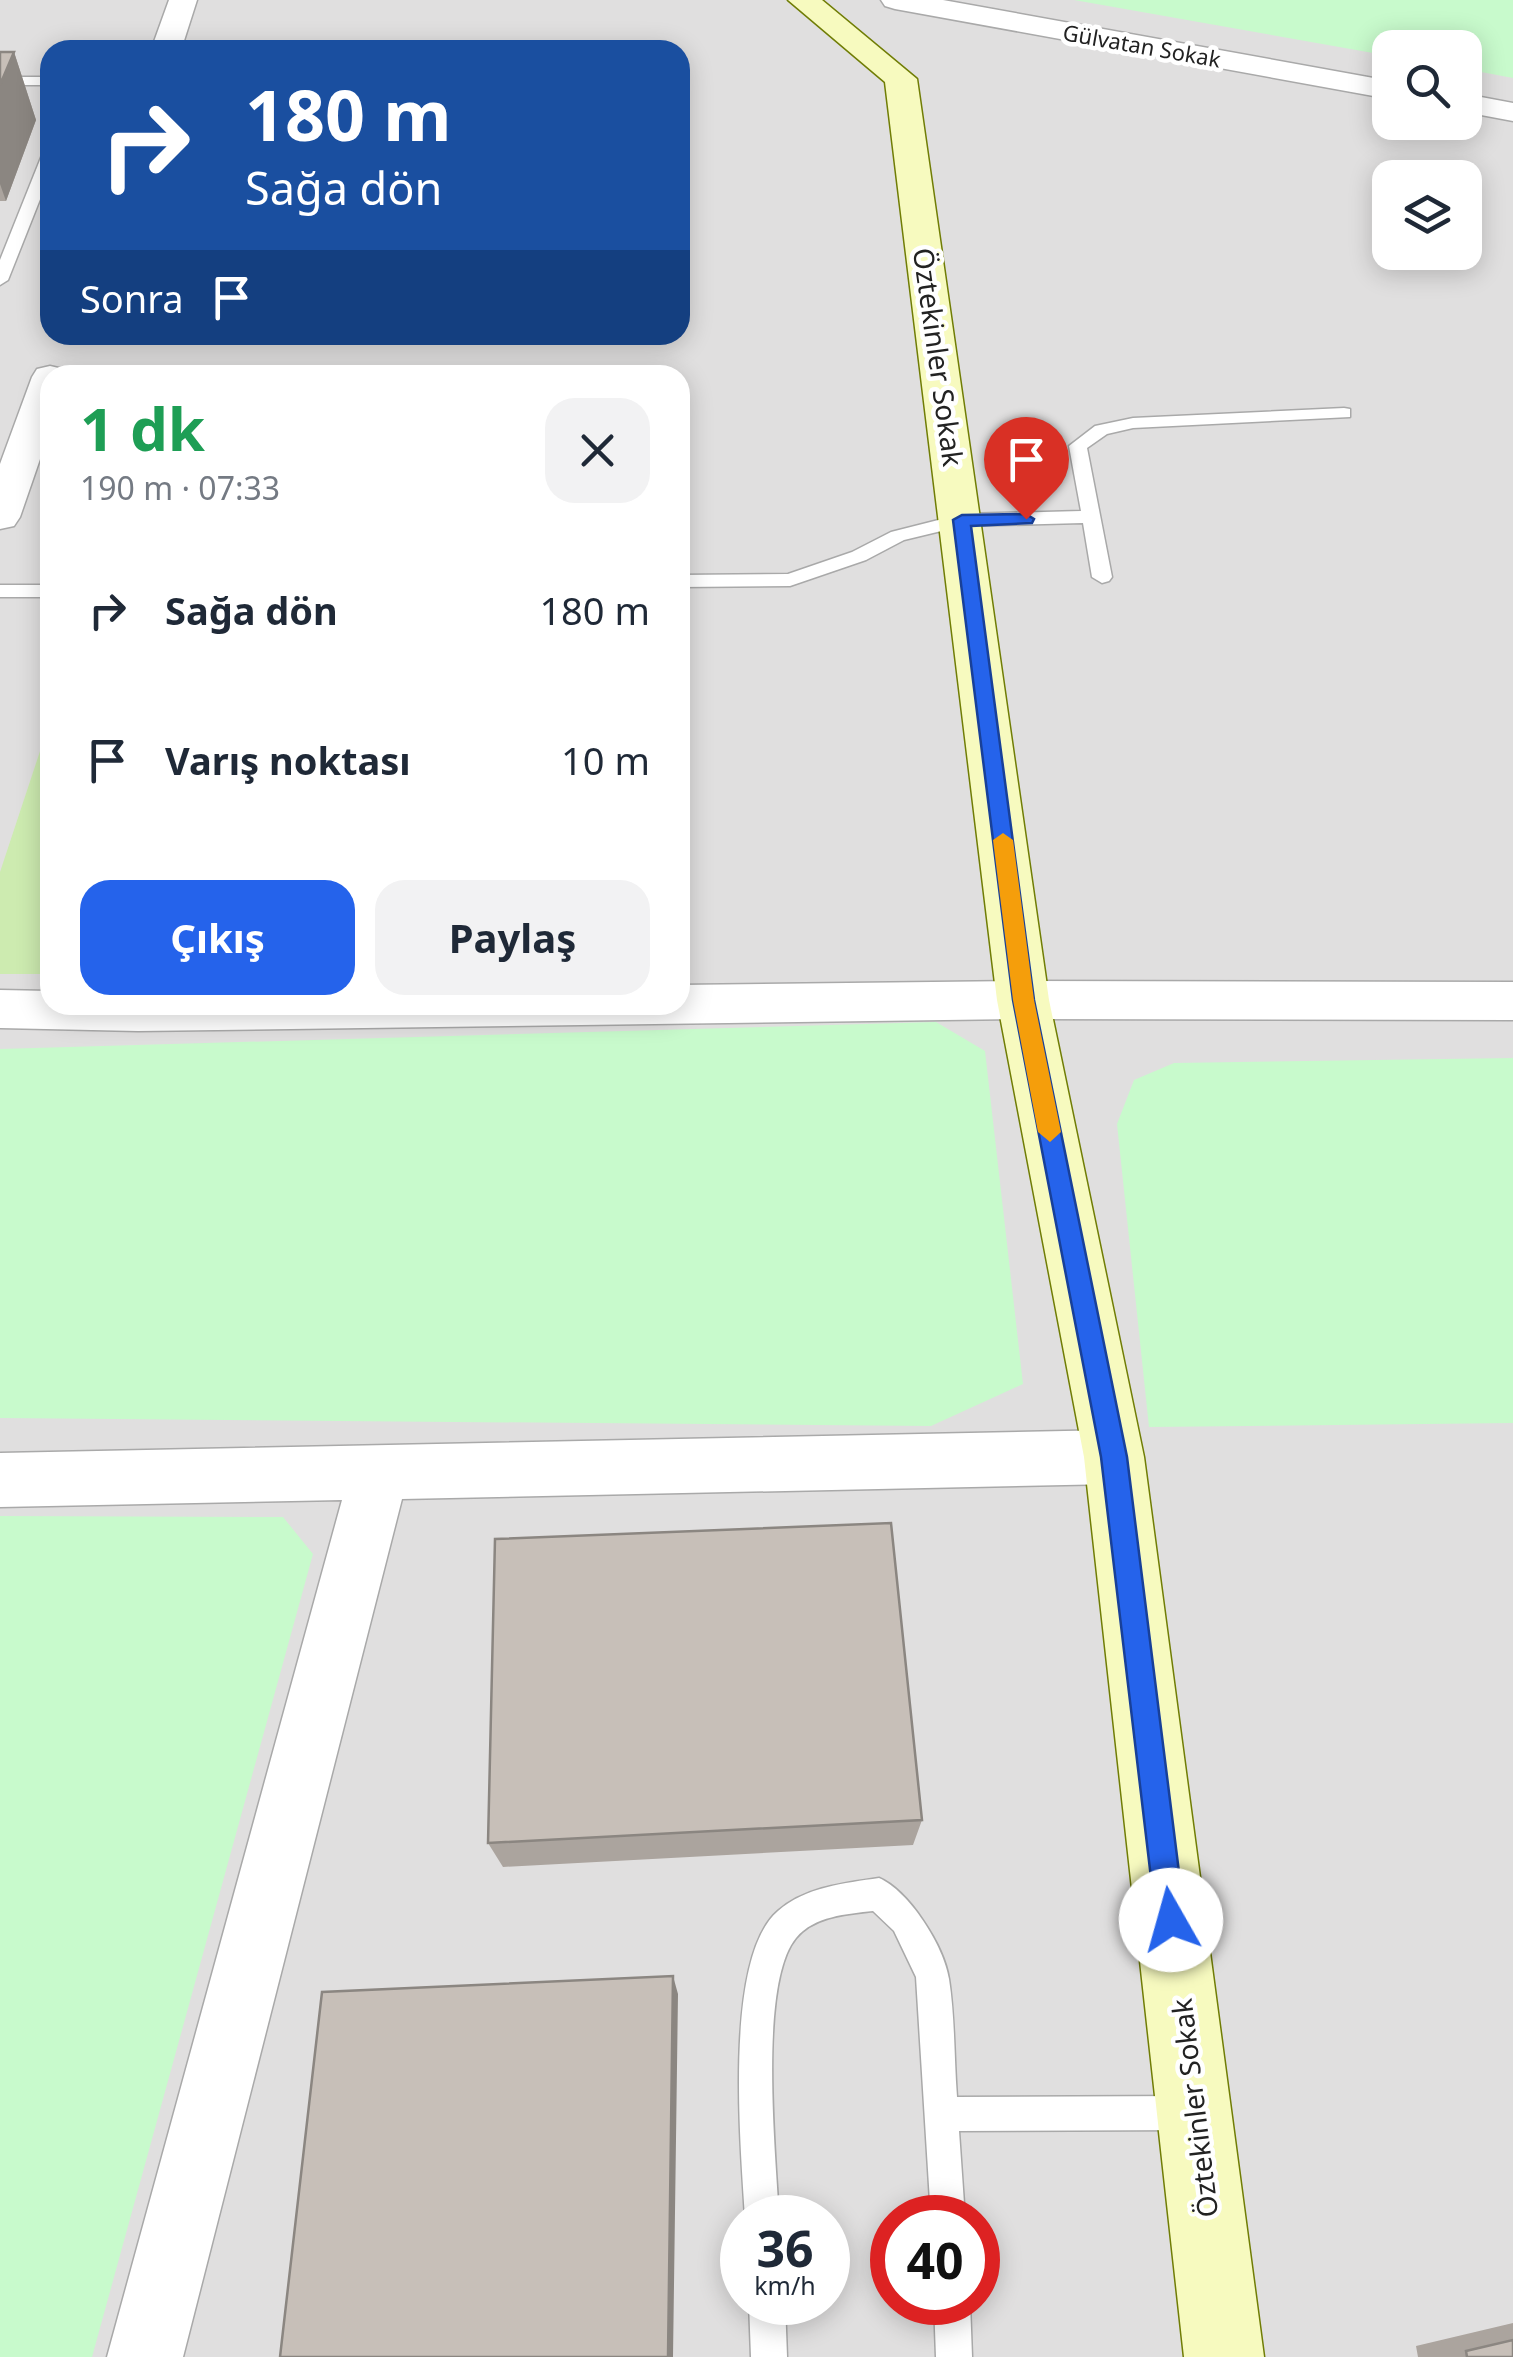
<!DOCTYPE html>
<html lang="tr">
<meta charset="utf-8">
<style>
:root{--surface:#fff;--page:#f2f2f3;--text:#1f2937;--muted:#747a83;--accent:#2563eb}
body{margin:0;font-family:"Noto Sans",sans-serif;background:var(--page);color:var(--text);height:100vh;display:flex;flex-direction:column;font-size:38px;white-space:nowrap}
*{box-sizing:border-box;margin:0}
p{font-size:32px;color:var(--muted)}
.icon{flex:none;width:55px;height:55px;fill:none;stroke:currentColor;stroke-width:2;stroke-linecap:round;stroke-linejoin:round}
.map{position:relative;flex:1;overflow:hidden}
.drawer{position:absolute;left:40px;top:365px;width:650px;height:650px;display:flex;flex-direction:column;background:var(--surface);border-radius:30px;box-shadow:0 5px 25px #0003}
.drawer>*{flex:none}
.hud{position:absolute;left:40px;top:40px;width:650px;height:305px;border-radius:30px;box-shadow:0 5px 25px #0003;background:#1a4fa0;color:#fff;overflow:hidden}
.tools{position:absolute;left:1372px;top:30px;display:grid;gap:20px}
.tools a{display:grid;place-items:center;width:110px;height:110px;border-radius:20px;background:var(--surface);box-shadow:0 5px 25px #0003;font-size:50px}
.speed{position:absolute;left:720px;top:2195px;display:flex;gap:20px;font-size:50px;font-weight:700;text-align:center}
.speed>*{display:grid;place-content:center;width:130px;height:130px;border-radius:50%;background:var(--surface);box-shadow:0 5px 25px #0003;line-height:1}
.speed small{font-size:25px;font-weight:400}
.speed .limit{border:15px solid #d22;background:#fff;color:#111}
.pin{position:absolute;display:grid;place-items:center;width:85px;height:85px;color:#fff;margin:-102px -42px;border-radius:50% 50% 50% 0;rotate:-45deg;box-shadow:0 0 10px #0007}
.pin .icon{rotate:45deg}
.me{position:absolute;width:110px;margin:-55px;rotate:353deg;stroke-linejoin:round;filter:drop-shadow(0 0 8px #0008)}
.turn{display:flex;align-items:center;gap:35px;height:210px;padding:0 40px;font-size:45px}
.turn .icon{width:130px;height:130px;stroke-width:2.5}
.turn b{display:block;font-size:70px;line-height:85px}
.then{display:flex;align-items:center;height:95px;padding:0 40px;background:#0003;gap:20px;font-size:38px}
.round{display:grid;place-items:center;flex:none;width:105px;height:105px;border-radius:30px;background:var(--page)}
.overview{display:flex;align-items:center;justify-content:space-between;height:170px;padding:0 40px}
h1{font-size:60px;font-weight:700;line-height:75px;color:#1e9e55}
.button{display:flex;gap:20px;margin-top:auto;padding:20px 40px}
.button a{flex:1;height:115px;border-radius:30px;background:var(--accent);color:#fff;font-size:40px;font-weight:700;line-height:115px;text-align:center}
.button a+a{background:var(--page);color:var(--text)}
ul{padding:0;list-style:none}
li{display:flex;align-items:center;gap:30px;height:150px;padding:0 40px}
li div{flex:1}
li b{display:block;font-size:38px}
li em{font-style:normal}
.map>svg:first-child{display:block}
.residential{fill:#e0dfdf;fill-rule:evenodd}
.grass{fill:#cdebb0}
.park{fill:#c8facc}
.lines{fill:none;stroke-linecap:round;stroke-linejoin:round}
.lane-casing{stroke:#a9a9a9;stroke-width:3}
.street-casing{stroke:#a9a9a9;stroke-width:3}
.secondary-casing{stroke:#707d05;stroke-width:3}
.lane{fill:#fff;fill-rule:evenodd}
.street{fill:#fff;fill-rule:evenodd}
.secondary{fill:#f7fabf;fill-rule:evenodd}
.wall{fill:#aba49e}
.shaded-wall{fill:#8b8681}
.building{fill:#c7bfb8;stroke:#8b8681;stroke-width:2.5}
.route{fill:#2563eb;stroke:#184099;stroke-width:2.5}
.slow{fill:#f59e0b}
.labels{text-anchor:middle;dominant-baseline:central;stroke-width:9;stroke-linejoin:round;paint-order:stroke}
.far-street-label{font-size:22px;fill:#222;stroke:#fff}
.street-label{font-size:28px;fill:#222;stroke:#fff}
</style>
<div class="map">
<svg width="1513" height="2357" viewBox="0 0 1513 2357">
<rect width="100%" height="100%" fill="#f2efe9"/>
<!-- residential -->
<path class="residential" d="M0 0H1513V2357H0ZM1390 48H1465V122H1390ZM50 50H680V335H50ZM1390 178H1465V252H1390ZM50 375H680V1005H50ZM742 2218H828V2302H742ZM892 2218H978V2302H892Z"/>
<!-- grass -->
<path class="grass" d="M50 721V974H0V872Z"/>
<!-- park -->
<path class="park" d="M1074 0H1513V78L1465 69V48H1390V56Z
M936 1022 985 1051 1023 1384 931 1426 0 1418V1049Z
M1513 1058V1423L1149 1427 1117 1124 1134 1080 1174 1063Z
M0 1516 283 1517 313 1554 92 2357H0Z"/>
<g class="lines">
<defs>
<path id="lane" d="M0 77H50V85H0Z
M50 150V174L8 280 0 285V260L42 155Z
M1344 408 1350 409V417L1133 428 1107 434 1087 448 1112 577 1109 581 1102 583 1092 577 1083 523 962 526 904 540 866 560 790 586 680 587V575L788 574 852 552 891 532 962 514 1081 511 1069 446 1095 426 1133 418Z
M0 585H50V597H0Z
M879 1878C909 1891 944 1946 949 1979 955 2017 954 2058 957 2097L1189 2096 1201 2101 1206 2113 1201 2125 1189 2130 959 2131 965 2218H931L916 1977 894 1931 873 1911C847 1914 814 1916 796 1938 758 1984 776 2157 779 2218H745C741 2148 723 1958 778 1911 805 1887 845 1883 879 1878Z
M749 2302H785L787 2357H751Z
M934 2302H970L972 2357H936Z"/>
<path id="street" d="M169 0H197L181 50H151Z
M881 0H943L1390 81V99L895 9 885 6Z
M1465 94 1513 103V121L1465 112Z
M50 366 63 369 67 375H50V430L20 517 14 526 0 529V464L32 377 37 369Z
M1023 981 1513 982V1020L1023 1019 138 1031 0 1028V990L50 991V1005H680V985Z
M1114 1430 1135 1438 1143 1457 1135 1476 1114 1484 402 1499 183 2357H107L342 1500 0 1507V1453Z"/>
<path id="secondary" d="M788 0H822L917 79 1049 1000 1144 1457 1264 2357H1184L1084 1457 997 1000 885 82Z"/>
</defs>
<!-- lane casing -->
<use href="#lane" class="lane-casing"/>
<!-- street casing -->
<use href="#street" class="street-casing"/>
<!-- secondary casing -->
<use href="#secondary" class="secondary-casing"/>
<!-- lane -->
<use href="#lane" class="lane"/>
<!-- street -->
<use href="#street" class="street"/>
<!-- secondary -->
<use href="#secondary" class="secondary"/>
</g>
<!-- wall -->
<path class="wall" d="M0 52H14L36 120 6 201H0Z
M922 1820 913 1845 503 1867 488 1843Z
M1513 2323V2357H1418L1416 2346Z"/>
<!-- shaded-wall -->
<path class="shaded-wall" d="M14 52 36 120 6 201 0 184V85Z
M673 1976 678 1994 673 2357H668Z"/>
<!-- building -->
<path class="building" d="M0 52H14L0 85Z
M891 1523 922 1820 488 1843 495 1539Z
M673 1976 668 2357H280L322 1992Z
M1513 2340V2357H1467L1466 2351Z"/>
<!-- route -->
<path class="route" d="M1026 514 1034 519 1032 523 971 526 1034 1000 1127 1457 1185 1920 1181 1931 1171 1935 1160 1931 1156 1920 1101 1457 1013 1000 953 520 962 515Z"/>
<!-- slow -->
<path class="slow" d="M1003 833 1013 840 1034 1000 1061 1132 1050 1142 1038 1132 1013 1000 993 840Z"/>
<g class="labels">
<!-- far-street labels -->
<g class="far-street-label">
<text transform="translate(1142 45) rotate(10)">Gülvatan Sokak</text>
</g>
<!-- street labels -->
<g class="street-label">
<text transform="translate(939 357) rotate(82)">Öztekinler Sokak</text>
<text transform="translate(1194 2108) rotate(-97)">Öztekinler Sokak</text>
</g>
</g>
</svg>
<div class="tools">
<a><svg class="icon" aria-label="search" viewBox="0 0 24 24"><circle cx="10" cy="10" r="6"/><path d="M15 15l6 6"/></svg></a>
<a><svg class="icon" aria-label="layers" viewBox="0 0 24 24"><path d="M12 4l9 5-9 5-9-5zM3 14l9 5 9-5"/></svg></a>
</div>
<div class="speed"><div>36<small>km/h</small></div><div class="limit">40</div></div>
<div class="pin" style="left:1026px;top:519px;background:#d93025"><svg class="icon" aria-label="arrive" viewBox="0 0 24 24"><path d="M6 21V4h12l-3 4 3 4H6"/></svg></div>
<svg class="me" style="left:1171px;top:1920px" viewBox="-20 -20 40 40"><circle r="19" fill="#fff"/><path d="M0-13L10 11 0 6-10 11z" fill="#2563eb"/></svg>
<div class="hud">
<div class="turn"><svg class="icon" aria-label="right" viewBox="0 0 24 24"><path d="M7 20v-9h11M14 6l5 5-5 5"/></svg><div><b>180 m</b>Sağa dön</div></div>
<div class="then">Sonra<svg class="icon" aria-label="arrive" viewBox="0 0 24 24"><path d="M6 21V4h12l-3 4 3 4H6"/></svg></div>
</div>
<section class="drawer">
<div class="overview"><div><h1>1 dk</h1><p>190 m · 07:33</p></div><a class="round"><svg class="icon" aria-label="close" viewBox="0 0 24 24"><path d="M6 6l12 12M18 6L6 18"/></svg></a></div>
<ul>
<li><svg class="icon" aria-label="right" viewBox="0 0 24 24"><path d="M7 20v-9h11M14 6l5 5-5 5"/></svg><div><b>Sağa dön</b></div><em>180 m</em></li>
<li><svg class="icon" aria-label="arrive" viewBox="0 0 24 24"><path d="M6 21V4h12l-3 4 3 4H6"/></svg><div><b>Varış noktası</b></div><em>10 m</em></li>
</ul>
<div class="button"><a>Çıkış</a><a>Paylaş</a></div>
</section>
</div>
